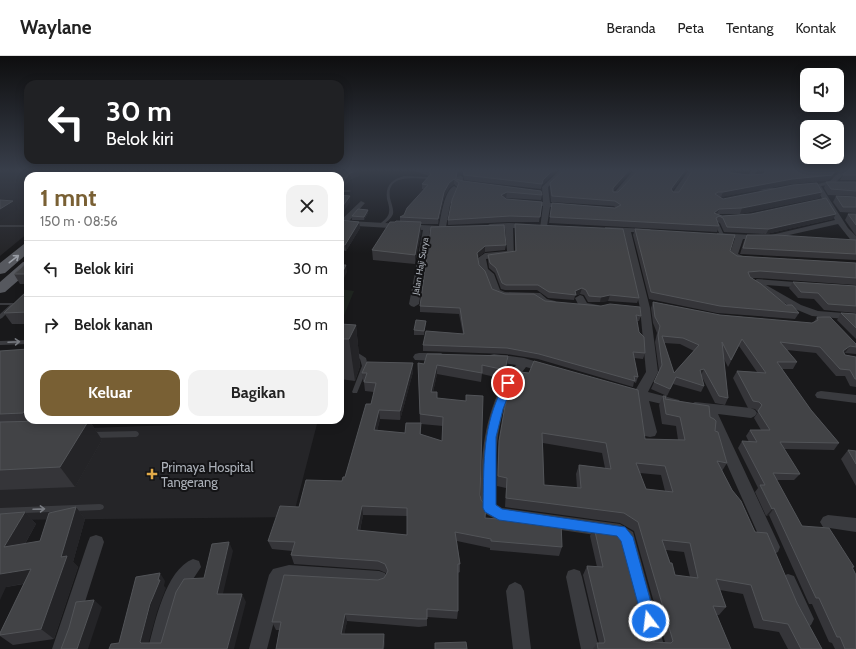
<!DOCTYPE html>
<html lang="id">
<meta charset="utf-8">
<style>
:root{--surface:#fff;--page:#f2f2f2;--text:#222;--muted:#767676;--line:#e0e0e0;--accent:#796034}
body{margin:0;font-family:Cabin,sans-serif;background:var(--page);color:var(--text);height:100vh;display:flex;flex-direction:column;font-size:15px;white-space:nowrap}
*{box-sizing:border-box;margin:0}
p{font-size:13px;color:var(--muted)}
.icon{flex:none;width:22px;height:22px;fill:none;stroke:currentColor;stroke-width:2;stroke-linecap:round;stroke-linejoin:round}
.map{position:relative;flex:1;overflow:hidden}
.details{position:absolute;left:24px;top:116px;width:320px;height:252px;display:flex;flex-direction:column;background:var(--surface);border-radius:12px;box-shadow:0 2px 10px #0003}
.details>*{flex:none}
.hud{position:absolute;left:24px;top:24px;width:320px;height:84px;border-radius:12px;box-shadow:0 2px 10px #0003;background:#202124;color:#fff;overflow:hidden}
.tools{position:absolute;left:800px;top:12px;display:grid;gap:8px}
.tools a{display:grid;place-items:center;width:44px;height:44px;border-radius:8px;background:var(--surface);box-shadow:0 2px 10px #0003;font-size:20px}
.pin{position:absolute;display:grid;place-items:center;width:34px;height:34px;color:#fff;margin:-17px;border:2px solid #fff;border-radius:50%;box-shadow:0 1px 4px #0007}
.me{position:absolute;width:44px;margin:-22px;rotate:345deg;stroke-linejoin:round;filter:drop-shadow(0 0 3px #0008)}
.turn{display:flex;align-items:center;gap:14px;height:84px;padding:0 16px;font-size:18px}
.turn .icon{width:52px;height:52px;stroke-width:2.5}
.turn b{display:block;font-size:28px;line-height:34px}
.round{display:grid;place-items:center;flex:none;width:42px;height:42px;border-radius:12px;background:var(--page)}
.head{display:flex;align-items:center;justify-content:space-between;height:68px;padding:0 16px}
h1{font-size:24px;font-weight:800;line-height:30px;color:var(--accent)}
.button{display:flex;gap:8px;margin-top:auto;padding:8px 16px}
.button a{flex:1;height:46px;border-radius:12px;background:var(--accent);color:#fff;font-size:16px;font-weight:800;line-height:46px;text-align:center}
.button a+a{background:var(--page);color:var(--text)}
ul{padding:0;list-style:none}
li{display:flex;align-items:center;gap:12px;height:56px;padding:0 16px;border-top:1px solid var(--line)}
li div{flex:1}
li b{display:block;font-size:15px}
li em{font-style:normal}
header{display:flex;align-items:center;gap:24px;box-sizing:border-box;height:56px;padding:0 20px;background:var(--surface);border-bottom:1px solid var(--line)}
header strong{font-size:19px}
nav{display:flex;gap:22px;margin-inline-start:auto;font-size:14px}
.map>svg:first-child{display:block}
.built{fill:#252528}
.green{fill:#1f2520}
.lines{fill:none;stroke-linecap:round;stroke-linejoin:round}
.service{fill:#3a3b3f;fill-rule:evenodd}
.minor{fill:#3a3b3f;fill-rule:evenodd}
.primary{fill:#56585e;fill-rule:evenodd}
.wall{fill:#353539;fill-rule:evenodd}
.shaded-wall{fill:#242427}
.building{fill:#424346;stroke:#525458;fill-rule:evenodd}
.oneway{stroke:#9b9fa7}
.oneway2{stroke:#797c82}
.route{fill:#1a73e8;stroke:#114b97}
.poi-dot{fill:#e3ab49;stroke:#141416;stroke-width:1.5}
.labels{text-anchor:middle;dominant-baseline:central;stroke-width:4;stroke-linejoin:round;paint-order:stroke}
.far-street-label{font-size:9px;fill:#acb1b9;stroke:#141416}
.near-poi-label{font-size:13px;fill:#acb1b9;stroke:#141416;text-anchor:start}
</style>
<header>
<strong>Waylane</strong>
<nav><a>Beranda</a><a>Peta</a><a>Tentang</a><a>Kontak</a></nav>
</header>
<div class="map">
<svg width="856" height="593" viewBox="0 0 856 593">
<rect width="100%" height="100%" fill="#19191b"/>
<!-- built -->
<path class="built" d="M0 114H103L97 120H28V177L0 200Z
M318 364 293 461 0 464V375Z"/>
<!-- green -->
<path class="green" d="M340 233 354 235 340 269Z"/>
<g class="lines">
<!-- service -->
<path class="service" d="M404 120 428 121 430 122 428 123C413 122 386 118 390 142 391 147 394 153 393 158 391 163 386 166 382 170H380V168C383 165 389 161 389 156 390 152 388 147 387 143 385 130 392 123 404 120Z
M340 134H349L351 135 349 136H340Z
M716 167 719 168 724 179 723 180 720 179 715 168Z
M0 169H28V171H0Z
M0 247H14L16 248 2 262 0 263V258L10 249H0Z
M28 284V288L0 289V285Z
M340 290 355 295 366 302 368 310 357 337H353L352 336 362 310 360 303 351 297 340 294Z
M136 375 138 376 139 378 138 380 136 381 93 382 91 381 90 379 91 377 93 376Z
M100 448 103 449 104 451 103 453 100 454 0 458V452Z"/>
<!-- minor -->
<path class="minor" d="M560 114H567L548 131 550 147 566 148 570 150 566 152 550 151 547 170 540 172 543 150 527 149 523 147 527 145 543 146 542 131Z
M634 114H641L617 140H613V138Z
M689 114H695L676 140H672L671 139Z
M706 114H722L748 119 752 114H758L753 121 748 123Z
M841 114H848L834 128 821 130 848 172 856 180V187H853L838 168 767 184 743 183 738 198 748 202 744 205 730 202 729 200 735 182 717 181V177L767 180 835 164 814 129 830 125Z
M129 117 216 118 219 120H127Z
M460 119 463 121V125L476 128 473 130 457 127V121Z
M454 130 457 132 450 149 446 171 449 173 445 175 430 174 419 248 414 251 411 250 409 248 423 174 340 169V165L361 145 365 147 349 165 439 170C441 160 444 135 454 130Z
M751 130 775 132 778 134 775 136 749 133V131Z
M509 167 529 168 533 170 529 172H513L514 199 486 203 488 213 494 218 500 234 505 236 540 237 547 243 555 245 557 247 555 249 541 248 534 242H504L491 236 486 219 480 214 478 202 485 197 507 195 505 172H490L486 170 490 168Z
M605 171 649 173 653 175 649 177 631 176 650 252 658 316 648 336 679 344 681 347 679 350 675 351 649 345 657 376 655 380 650 381 645 380 643 376 636 342 621 338 619 335 621 332 625 331 636 333 646 316 640 252 623 176 605 175Z
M757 223 808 227 810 229 805 232 766 229 801 249 818 255 856 258V264L812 260 795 253 756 231 752 226Z
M580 239 583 240 587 247 598 249 600 251 595 254 580 252 575 242Z
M419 297H441L447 301 441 305 415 304 413 301 415 298Z
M494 298 524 302 551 310 553 313 547 317 526 311C495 348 494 402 496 448L502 452 620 468 633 476 665 593H647L620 485 616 482 499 465 484 457 481 452C480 403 483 348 516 309L490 305 488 302 490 299Z
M821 335 856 339V347L817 342 815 339 817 336Z
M695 346 751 352 755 354 757 357 755 360 751 362 718 358 780 491 778 496 772 499 766 496 704 357 691 354 689 351 691 348Z
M828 459 856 462V476L823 471 820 466 823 461Z
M96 479 102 481 104 486 70 593H52L88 486 90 481Z
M193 503 199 505 201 511 180 543 166 593H148C155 567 165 514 193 503Z
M289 509 379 515 385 517 387 523 385 529 379 531 284 526 267 593H249L269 519 273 513Z
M574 513 580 515 582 521 599 593H581L566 521 568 515Z
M788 518 794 520 814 563 811 569 805 572 799 569 779 526 782 520Z
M515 526 521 529 524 535 531 593H513L506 535 509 529Z"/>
<!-- primary -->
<path class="primary" d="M111 114H121L117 120H106Z
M128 114H138L134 120H123Z
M28 187V197L5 217 0 218V207L24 188Z
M28 205V216L5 236 0 237V226L23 206Z"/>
</g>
<!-- wall -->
<path class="wall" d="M174 114H234L220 119 216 116H174Z
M254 114H360L359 120 351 123 343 132 340 133V120H228L227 119 285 116Z
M412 114H557L542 129 541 133 464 124 463 119 457 120 456 123 463 125 542 139 541 144 506 142H505L506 143 542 146 539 166H509L448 169V164L457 131 454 128 449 132 444 142 438 168H421V175L415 208 373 204 372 194 395 166 400 165V161L404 159 424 133H422V128L429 120Z
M564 114H632L613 135 618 136 687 114 672 135 673 136H679L729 117 750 119 829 124 790 128 720 141 723 143 822 136 819 142 740 158H718L722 160 836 158 833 163 766 178 724 176 720 167 717 166 719 170 717 176 549 167 552 147 616 152 614 150 551 146 550 132V127Z
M856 114V124H840L843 119Z
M826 126H856V140L828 139 824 132Z
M836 140 856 141V157L840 156 833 146Z
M368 157 364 164H352V160Z
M848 158H856V180L845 164Z
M340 164 359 166 360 172 346 195 340 194Z
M515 168 639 242 637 247 608 245 600 246H588L584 239 580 238 575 240 574 244 548 242 537 234H505L501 233 495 217 489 212 488 204V199L515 195Z
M431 171 506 189 505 194 485 196 478 201 479 209 492 233 505 238 545 245 641 260 639 265H637L639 276 645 297 643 303 634 302 638 321 636 327 634 326 633 331 538 303 506 298 423 295V289L463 278 459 258 420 256V250Z
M635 173 730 195 737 200 856 207V229L757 222H751L786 249 799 257 795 263 717 257 649 243 633 179Z
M747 179 856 184V204L740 198 744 185Z
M28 206V228H20L14 218Z
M793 226 856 230V257L824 254 814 243 798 242 789 232Z
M28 234V268H12L4 257Z
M653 246 720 259 812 267 814 266 817 261 856 288V298L845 297H844L845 299 856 301V331L850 330 845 320H836L816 297 787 294 797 306 793 313H782L811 354 839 387 834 394 784 393 800 418 794 424H777L802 470 854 511 852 512 856 593H835L832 587 829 586 812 548H809L769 459 766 460 755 436 758 432 738 392 742 385 749 386 746 380 750 374H761L754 362 758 356 755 353 748 352 733 322 737 315 757 316 739 290 728 311 724 303 728 342 725 349 715 347 702 321 704 330 701 336 673 328 667 340 651 333 659 315 655 286 657 277 653 267 651 252ZM664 287 680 288 694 295 674 317Z
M841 257 856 258V283L837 264Z
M426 265 424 279H414V274Z
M340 268 356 269 360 310 355 325 340 323Z
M28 293V364H46L45 365 89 364 102 384 75 431 0 434V295Z
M508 300 507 309 504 323 482 318 481 326 437 318 433 336 437 342 480 439 485 462 510 464 511 462 562 491 559 500 490 494V492L457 485 460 508V516L458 517V555L457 563 427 561V570L419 571 347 565 344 578 385 585 384 593H276L279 574H276L272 566 384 522 387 517H386L379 514 294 508 291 499 292 495 272 493 268 485 299 451 342 425 345 421 371 348 374 336 365 335 364 326 363 325 362 317 413 316 400 364 380 363 377 375 405 377 420 367 418 307 424 308ZM421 368 443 370 442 385 421 379ZM363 459 407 460V479L360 475Z
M663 340 665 343 710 361 727 407 722 415 755 476 797 547 822 593H788L779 576 754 572 743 538 720 534 726 551 719 559H717L731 593H593L597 587H599L583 519 587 510 597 511 590 480 594 471 651 586H665L634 475 620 467 505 451 506 432 497 430 498 394 505 350 645 383 678 384 676 370 662 368 659 349ZM543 387 602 397 605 412 579 409 576 418 577 432 544 429ZM640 417 661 419 665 435 646 433ZM666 494 684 496 690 521 675 519Z
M848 394 856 395V430L841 403Z
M76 451 85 463 73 506 78 511 54 583 13 589 0 580V577L24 528 6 531 25 456 36 468 25 488 40 485Z"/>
<!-- shaded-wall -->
<path class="shaded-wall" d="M218 114H234L220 119Z
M358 114H360L359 120 351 123 343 132 340 133V127L350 117Z
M463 114V119L457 120 456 128 457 115Z
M553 114H557L542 129 541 133 543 124Z
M629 114H632L612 137 613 132Z
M685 114H687L670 138 671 133Z
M836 114H838L829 124 790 128 721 141 723 136Z
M454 123V128L449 132 444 142 438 168V163L444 136 449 127Z
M507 136 506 142 501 144V139Z
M822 136 819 142 740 158 742 152Z
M350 140V146L340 161V154Z
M13 145 18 153 0 165V153Z
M719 153 717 158 714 157Z
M368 154V157L364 164V161Z
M836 158 833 163 766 178 769 173Z
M359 166 360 172 346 195 345 189Z
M421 166V175L415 208V199Z
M485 190V196L477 202V197Z
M346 209 347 216 341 228 340 221Z
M582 232 580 238 575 240V235Z
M610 239 608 245 600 246 601 241Z
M356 269 360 310 355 325 349 283Z
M850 290 845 297 839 302 843 295Z
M508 300 507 309 504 323 505 314Z
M413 307V316L400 364V355Z
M437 309V318L431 345V336Z
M704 313 701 319 700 314Z
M28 350V364L23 357Z
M379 354 380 363 375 383 374 374Z
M28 364H46L37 376Z
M89 364 102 384 75 431 60 411Z
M362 450 363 459 358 483 357 474Z
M76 451 85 463 73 506 78 511 54 583 41 573 61 501Z
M774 452 769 459 766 460 772 453Z
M25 456 36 468 16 503 4 491Z
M229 486 233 495 221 546 217 538Z
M31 513 42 524 6 531 0 544V518Z
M160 517 165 525 164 530 166 532 157 556 147 593 140 586Z
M242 538 246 546 234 593H227Z
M94 544 102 551 88 593H77Z
M345 558 347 565 343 586 341 578Z
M384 578 385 585 384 593H383Z"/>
<!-- building -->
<path class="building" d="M295 114H358L350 117 342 127H340V120H248L227 119 230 116H293Z
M428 114H458L457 115 456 123 463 125 541 135 542 139 507 136 501 139 506 143 542 146 540 161 510 160 448 164 452 144 459 127 454 123 449 127 444 136 438 163 400 161 404 159 407 152 428 129 422 128 431 118Z
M463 114H553L543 124 542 128 464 119Z
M564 114H629L613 132V136H618L639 114H685L671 133 673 136H679L693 114H726L730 115 729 117 750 119 764 118 765 114H836L832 119 792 123 723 136H718L715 138 723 143 793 129 817 127 822 136 742 152 719 153 714 157 722 160 751 158 826 142 836 158 769 173 727 171 723 162 719 160 716 162 719 170 550 161 552 147 615 152 621 149 615 145 552 140 550 127Z
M847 114H856V119H843Z
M826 126H856V135L831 133Z
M340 139 350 140 340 154Z
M836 140 856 141V151H843Z
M0 144 13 145 0 153Z
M358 153 368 154 364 161 352 160Z
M848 158H856V169Z
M340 164 359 166 345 189 340 188Z
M396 165 421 166 415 199 372 194 390 166H395Z
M515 168 623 173 639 242 610 239 601 241 589 240 586 234 582 232 575 235 576 239 549 236 538 229H506L502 227 496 212 490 207 488 199 516 195Z
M504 169 506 189 485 190 477 197 479 209 485 215 492 233 505 238H534L545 245 601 250 610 248 640 251 641 260 636 259 639 276 644 281 645 297 633 296 638 321 634 320 635 325 539 298 507 292 423 289 426 275 464 278 460 252 420 250 431 171Z
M635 173 735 179 730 195 737 200 856 207V222L760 215 748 216 750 221 761 228 786 249H792L799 257 720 250 651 236Z
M747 179H777L856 184V198L743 192Z
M28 206V218H14Z
M340 209H346L340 221Z
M793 226 856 230V250L828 248 818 237 801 236Z
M28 234V256L4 257Z
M653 246 720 259 812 267 818 264 817 261H830L856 288V291L850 290 843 295 845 299 856 301V323H855L850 314 840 313 820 291 780 286 797 306H777L811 354 839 387 780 386 800 418 773 417 802 470 829 472 854 511H852L856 519V593H845L840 581H837L819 542H816L774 452 772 453 760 429H765L742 385 757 386 750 374H770L758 355 762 349 759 346 753 345 737 315 766 317 742 283 731 304 722 286 728 342 719 340 704 313 700 314 704 330 676 321 670 333 654 326 662 309 658 279 660 270 655 261ZM662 280 683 282 699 289 674 317Z
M841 257 856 258V272Z
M416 264 426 265 424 275 414 274Z
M340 268 356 269 349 283H340Z
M28 293V350L23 357 0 358V295Z
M427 298 508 300 505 314 482 309V317L437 309 431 336H437V342L466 345V339L483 340 480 439 481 444 486 450 485 462 511 464V462H531L561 466 562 491 491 485V483L455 476 460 508H458V555L427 553V563H418L345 558 341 578H384L383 593H276L281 566H272L284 519 378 524 384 522 388 515 385 508 378 505 291 499 295 486 268 485 280 450 299 451 306 424 342 425 343 421H345L366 348H371L376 327 364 326 367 317H362L367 306 413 307 400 355 379 354 374 374 405 377 406 367H421L420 378 442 385 443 361 420 358 418 307 424 308ZM362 450 407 452V479L357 474Z
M534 305 638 334 645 383 685 384 680 361 666 358 663 340H666L665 343 709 350 710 361 714 363 716 365 715 375 718 376 727 407 717 405 732 434 741 445 755 476 767 477 797 547 822 593H801L788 568 763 564 751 529 716 523 726 551 713 550 731 593H598L597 587H604L605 585 587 510 603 511 594 471 620 474 623 477 651 586 671 587 673 585 638 466 624 457 506 442 507 422 498 420 499 385 505 350 510 336 513 337 515 325 518 317 520 316 529 317ZM542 377 606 387 611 413 579 409 581 432 544 429ZM636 407 665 410 673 436 646 433ZM662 484 690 487 698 522 675 519 672 507H670Z
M89 364 60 411 0 414V366Z
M848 394 856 395V408Z
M76 451 61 501 67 500 41 573 0 579V577L31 513 0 518V458L25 456 4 491 40 485 49 457Z
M229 486 217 538H242L227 593H109L111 588 119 587 136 521 160 517 158 524H160L150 548 140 586 141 587H161L176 536 184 523 204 522 212 488Z
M94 544 77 593H61L69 572 76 546Z
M466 586 467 593H435V587Z"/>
<!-- one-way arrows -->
<defs><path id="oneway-shaft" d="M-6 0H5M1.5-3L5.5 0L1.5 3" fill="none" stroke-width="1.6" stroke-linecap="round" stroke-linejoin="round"/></defs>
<use class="oneway" href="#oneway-shaft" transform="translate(14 203) rotate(-38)"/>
<g class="oneway2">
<use href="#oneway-shaft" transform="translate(14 286) rotate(-3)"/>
<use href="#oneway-shaft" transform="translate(39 453) rotate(-2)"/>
</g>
<!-- sky -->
<linearGradient id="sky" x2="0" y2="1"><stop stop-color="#0e0e0f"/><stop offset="0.58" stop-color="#383e4a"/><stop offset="1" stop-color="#383e4a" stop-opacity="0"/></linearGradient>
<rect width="856" height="197" fill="url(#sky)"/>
<!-- route -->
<path class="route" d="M508 324 513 327 503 353 496 381V449L502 453 625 471 633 481 656 565 654 570 649 573 644 570 621 485 617 480 499 464 485 456 483 452C484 412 482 376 499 339 501 333 502 326 508 324Z"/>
<!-- markers -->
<path class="poi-dot" d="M150 412h4v4h4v4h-4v4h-4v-4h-4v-4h4z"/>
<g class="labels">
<!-- far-street labels -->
<g class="far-street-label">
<text transform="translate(420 210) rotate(-80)">Jalan Haji Surya</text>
</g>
<!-- near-poi labels -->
<g class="near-poi-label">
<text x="161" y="411">Primaya Hospital<tspan x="161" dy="15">Tangerang</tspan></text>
</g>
</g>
</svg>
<div class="tools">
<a><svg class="icon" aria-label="sound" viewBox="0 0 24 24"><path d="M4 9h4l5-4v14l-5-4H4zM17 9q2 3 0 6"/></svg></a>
<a><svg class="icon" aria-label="layers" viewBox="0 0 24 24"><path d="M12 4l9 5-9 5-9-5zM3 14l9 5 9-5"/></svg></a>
</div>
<div class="pin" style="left:508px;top:327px;background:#d93025"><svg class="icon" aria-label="arrive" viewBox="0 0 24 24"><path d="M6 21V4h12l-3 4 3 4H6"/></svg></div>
<svg class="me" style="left:649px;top:565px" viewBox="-20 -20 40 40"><circle r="17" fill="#1a73e8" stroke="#fff" stroke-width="3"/><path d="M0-11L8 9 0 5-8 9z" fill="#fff"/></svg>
<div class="hud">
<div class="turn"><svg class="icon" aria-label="left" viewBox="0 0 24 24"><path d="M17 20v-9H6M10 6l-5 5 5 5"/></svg><div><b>30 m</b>Belok kiri</div></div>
</div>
<section class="details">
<div class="head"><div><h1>1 mnt</h1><p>150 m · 08:56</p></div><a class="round"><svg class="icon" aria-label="close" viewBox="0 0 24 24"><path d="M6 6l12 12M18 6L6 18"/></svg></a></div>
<ul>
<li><svg class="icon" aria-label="left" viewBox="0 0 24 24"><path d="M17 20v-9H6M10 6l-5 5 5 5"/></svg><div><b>Belok kiri</b></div><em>30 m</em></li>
<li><svg class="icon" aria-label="right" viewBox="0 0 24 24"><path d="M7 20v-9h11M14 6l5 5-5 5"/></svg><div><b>Belok kanan</b></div><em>50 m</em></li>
</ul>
<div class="button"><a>Keluar</a><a>Bagikan</a></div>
</section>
</div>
